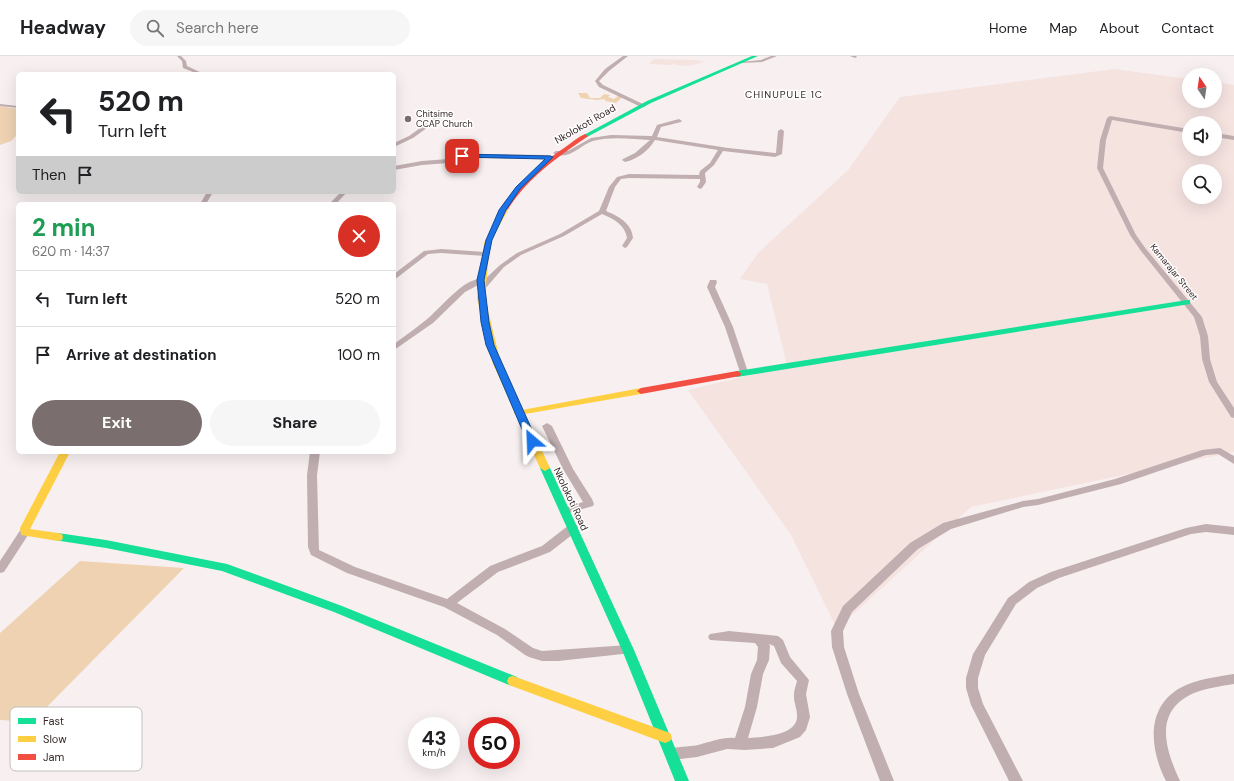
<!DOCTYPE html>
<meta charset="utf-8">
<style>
:root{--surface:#fff;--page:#f6f6f6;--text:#202124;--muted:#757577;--line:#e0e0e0;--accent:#7a6f6e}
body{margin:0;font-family:"DM Sans",sans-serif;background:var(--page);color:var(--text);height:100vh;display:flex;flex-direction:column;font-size:15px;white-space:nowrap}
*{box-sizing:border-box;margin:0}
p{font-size:13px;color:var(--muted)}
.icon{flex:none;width:22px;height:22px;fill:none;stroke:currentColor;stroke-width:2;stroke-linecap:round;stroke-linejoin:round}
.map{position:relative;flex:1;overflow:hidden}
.panel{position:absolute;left:16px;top:146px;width:380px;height:252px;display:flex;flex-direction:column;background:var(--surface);border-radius:6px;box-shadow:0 4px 16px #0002}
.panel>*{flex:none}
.banner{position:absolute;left:16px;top:16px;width:380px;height:122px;border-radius:6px;box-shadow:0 4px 16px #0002;background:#fff;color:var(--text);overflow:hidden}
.needle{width:26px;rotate:347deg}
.controls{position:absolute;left:1182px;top:12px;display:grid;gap:8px}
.controls a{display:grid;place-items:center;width:40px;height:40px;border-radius:50%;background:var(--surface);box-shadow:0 4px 16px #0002;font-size:20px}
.speed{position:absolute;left:408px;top:661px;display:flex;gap:8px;font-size:20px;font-weight:700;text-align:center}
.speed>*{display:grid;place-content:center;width:52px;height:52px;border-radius:50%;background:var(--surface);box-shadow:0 4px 16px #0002;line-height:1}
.speed small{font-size:10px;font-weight:400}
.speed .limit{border:6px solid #d22;background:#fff;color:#111}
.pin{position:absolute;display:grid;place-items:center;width:34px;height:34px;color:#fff;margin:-17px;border-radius:8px;box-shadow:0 2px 6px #0006}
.me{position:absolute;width:44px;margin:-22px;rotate:334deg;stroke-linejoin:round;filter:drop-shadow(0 0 3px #0008)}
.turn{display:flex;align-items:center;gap:14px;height:84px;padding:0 16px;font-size:18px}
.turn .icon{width:52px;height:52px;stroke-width:2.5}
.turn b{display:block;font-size:28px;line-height:34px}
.then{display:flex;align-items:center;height:38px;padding:0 16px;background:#0003;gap:8px;font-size:15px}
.round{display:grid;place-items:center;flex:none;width:42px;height:42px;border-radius:21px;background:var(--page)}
.headline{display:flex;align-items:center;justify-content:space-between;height:68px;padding:0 16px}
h1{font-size:24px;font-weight:700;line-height:30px;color:#1e9e55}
.button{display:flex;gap:8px;margin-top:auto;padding:8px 16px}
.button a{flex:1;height:46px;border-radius:24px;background:var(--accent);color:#fff;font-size:16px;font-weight:700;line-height:46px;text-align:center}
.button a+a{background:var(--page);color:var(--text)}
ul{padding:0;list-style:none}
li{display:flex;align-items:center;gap:12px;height:56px;padding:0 16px;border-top:1px solid var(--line)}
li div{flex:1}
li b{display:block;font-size:15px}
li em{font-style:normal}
header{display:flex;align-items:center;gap:24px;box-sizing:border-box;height:56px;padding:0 20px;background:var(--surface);border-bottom:1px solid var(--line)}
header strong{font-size:19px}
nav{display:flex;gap:22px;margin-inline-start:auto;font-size:14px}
.search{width:280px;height:36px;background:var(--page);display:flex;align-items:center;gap:10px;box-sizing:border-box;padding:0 14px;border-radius:22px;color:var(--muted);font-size:15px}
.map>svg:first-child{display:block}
.built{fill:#f5e3e0;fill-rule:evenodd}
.green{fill:#eed2b2}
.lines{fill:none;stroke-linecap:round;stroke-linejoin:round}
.street{fill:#c0aeb1;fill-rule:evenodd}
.fast{fill:#16e098;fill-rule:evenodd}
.slow{fill:#ffcf43;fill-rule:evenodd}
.jam{fill:#f24e42;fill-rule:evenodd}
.route{fill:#1a73e8;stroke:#114b97}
.poi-dot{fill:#7a6f6e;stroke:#fff;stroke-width:1.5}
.labels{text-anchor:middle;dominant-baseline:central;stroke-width:3;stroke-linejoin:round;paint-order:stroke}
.far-poi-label{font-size:9px;fill:#362928;stroke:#fff;text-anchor:start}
.far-street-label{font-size:9px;fill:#362928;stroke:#fff}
.far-quarter-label{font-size:10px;letter-spacing:1px;fill:#362928;stroke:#fff}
.street-label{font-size:10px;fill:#362928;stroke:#fff}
.key{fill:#fff;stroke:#c3bfbe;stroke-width:1}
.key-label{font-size:11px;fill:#362928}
</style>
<header>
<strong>Headway</strong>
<div class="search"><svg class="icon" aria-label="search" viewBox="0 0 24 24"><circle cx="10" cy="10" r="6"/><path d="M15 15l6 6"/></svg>Search here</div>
<nav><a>Home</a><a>Map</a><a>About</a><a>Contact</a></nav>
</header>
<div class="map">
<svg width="1234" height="725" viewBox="0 0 1234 725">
<rect width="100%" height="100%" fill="#f8f0f0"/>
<!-- built -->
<path class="built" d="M654 3 695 4 705 6 688 10 675 9V7L670 9 649 8Z
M1114 13 1189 23V45H1215V26L1234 29V396L971 451 837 573 791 479 688 334 777 313 787 309 767 228 740 223 758 197 848 114 900 41ZM1189 67H1215V93H1189ZM1189 115H1215V141H1189Z"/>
<!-- green -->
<path class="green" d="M578 37H587L590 42H600L604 38 610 39 608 41 614 43 618 40H624L616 47 605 45V43L597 44 581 42Z
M0 50 18 53V78L11 85 0 89Z
M80 505 184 512 32 666 0 664V577Z"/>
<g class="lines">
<!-- street -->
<path class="street" d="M177 0H181L186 5 187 10 204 18H198L183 12 182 5Z
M623 0H628L609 15 599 25 603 29 645 49V51H641L599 31 595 25 605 13Z
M771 0H777L762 6 742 7 740 6 761 4Z
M850 0H856L857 1 855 2Z
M0 48 18 50V52L0 50Z
M444 55 449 56 413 82 394 91V87L409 80Z
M1110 60 1189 73V77L1112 64 1106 84 1103 112 1136 179 1146 193 1202 261 1208 280 1210 303 1217 326 1234 352V362L1231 361 1209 326 1202 303 1200 280 1194 261 1141 195 1130 179 1097 112 1100 84 1107 62Z
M679 63 682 65 681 66 661 71 657 81 728 92 775 97H776L778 75 781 73 784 75 782 98 775 101 723 95 714 109 705 117 706 126 702 132 700 133 697 131 700 126V123L629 122 621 123 615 131 606 155C618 160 632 167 633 182L627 191 625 192 622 190 627 182C625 169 614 163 602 158L564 180 521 199 504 211 484 234H478L477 232 482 227 465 236 433 267 394 294V288C405 280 416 272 426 264 439 254 465 220 483 223V225L500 209 517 197 560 178 599 155 609 131 617 121 629 118 699 119 700 115 710 107 718 94 655 84C648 95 638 103 625 106L622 104 623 103 635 97 650 84C632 83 611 80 593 85 580 89 568 106 553 97L556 95H568L591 82 611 79 652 80 657 69Z
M1215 77 1234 80V84L1215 81Z
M462 98 550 99 553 101 550 103 463 102 449 107 422 109 394 114V110L422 105 448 103Z
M207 136H213L206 148H200Z
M341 136H347L336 148H329Z
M441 193 485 196 488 198 485 200 441 197 428 198 394 224V218L424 195Z
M710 224H716L717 226 715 231 733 271 748 316 747 318H741L740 316 725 271 707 231Z
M547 367 552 370 573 413 592 443 594 448 593 450 565 458 561 457 560 455 561 453 583 446 563 413 542 370Z
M1220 392 1234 400V408L1218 398 1206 399 1121 428 1038 449 1023 451 951 473 918 493 852 556 843 575 844 591 859 638 894 725H880L847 638 832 591 831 575 843 550 910 487 943 467 1023 445 1038 443 1115 423 1202 394Z
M310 396H320L317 419 319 494 355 511 447 543 490 510 542 490 569 469H577L578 472 577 475 550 496 498 516 457 547 505 573 533 592 542 595 628 589 632 591 634 594 632 597 558 605H542L529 601 525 599 497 579 444 551 347 517 311 499 308 491 307 419Z
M1206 468 1234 471V479L1206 476 1191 478 1059 522 1037 532 1016 548 985 599 978 622V632L983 648 1023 725H1009L971 649 966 632V622L973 598 1008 542 1029 526 1051 516 1186 472Z
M25 472 29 473 30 476 4 516 0 517V505L21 473Z
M729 575 778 580 783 584 790 601 809 624 806 638 810 661 806 674 800 681 773 692 745 694 727 693 697 701 672 704 667 702 665 698 667 694C677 690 688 691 698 689 711 686 722 681 735 682L745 651 751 618 757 604 758 591 755 587 710 584 708 581 710 578ZM769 588 774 590 781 607 797 625C796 629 794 634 794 638 793 645 797 652 797 659 799 680 762 681 748 682L757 651 763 618 769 604 770 590Z
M1234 618V628C1221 630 1207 632 1194 637 1153 655 1165 693 1180 725H1166C1150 694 1145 652 1180 632 1196 623 1216 621 1234 618Z"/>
<!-- fast -->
<path class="fast" d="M752 0H758L651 47 587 81 582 80 647 45Z
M1187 244H1190V248L737 321 733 318 737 315Z
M545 409 550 412 634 594 689 725H675L622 594 540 412Z
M58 477 106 484 227 508 342 550 517 621 519 625 517 629 513 630 509 629 334 556 222 515 106 492 54 484 53 481 54 478Z"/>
<!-- slow -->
<path class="slow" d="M506 150 509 152 490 187 485 242 501 308 522 354 641 332 645 335 641 338 525 358 550 412 545 415 540 412 516 359 514 357 515 356 493 308 477 242 484 187 503 152Z
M60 396H70L30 473 58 477 62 478 63 481 62 484 58 485 21 479 20 472Z
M513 620 670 677 672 681 670 685 665 687 509 629 507 625 509 621Z"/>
<!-- jam -->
<path class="jam" d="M585 78 588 80 587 81C555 103 529 121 508 153H504L503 152C518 127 540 108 564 92 571 87 578 81 585 78Z
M737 315 740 316 741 318 740 320 641 338 637 335 641 332Z"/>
</g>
<!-- route -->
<path class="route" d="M460 98 550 100 553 101 520 133 506 154 492 184 484 224 489 266 494 289 537 385 532 388 527 385 486 289 481 266 477 224 486 184 499 154 516 131 545 103 462 101Z"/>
<!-- markers -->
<circle class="poi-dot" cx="408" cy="63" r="4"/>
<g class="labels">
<!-- far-poi labels -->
<g class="far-poi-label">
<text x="416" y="58">Chitsime<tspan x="416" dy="10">CCAP Church</tspan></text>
</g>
<!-- far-street labels -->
<g class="far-street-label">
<text transform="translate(1174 216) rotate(51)">Kamarajar Street</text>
</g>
<!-- far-quarter labels -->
<g class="far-quarter-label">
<text x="784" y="38">CHINUPULE 1C</text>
</g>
<!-- street labels -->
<g class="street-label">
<text transform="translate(585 68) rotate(-30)">Nkolokoti Road</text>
<text transform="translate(571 443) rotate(65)">Nkolokoti Road</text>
</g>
</g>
<!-- legend -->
<rect x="10" y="651" width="132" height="64" rx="6" class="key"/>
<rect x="18" y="662" width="18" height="6" fill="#16e098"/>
<rect x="18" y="680" width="18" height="6" fill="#ffcf43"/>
<rect x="18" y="698" width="18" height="6" fill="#f24e42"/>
<g class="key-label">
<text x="43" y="669">Fast</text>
<text x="43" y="687">Slow</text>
<text x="43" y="705">Jam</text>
</g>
</svg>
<div class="controls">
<a><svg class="needle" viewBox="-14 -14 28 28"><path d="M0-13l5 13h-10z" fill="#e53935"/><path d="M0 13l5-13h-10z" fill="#757577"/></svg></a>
<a><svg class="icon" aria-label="sound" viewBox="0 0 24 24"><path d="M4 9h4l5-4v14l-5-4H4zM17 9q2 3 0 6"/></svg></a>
<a><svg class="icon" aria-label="search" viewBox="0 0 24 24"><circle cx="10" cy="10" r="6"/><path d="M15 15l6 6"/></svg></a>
</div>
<div class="speed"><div>43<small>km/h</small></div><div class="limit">50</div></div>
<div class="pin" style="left:462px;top:100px;background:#d93025"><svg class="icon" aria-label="arrive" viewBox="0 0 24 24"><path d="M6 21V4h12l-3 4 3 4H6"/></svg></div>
<svg class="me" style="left:532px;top:385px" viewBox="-20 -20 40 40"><path d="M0-17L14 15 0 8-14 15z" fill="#1a73e8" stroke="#fff" stroke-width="4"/></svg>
<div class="banner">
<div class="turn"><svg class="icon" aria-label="left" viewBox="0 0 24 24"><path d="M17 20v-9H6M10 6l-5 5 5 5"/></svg><div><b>520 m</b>Turn left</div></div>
<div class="then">Then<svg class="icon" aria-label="arrive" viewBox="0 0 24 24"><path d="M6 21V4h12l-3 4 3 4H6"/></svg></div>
</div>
<section class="panel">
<div class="headline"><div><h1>2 min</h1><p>620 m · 14:37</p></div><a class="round" style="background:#d93025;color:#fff"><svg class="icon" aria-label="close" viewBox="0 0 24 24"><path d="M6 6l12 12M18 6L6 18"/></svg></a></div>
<ul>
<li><svg class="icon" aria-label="left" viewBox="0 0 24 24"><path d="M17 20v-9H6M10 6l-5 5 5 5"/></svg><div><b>Turn left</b></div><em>520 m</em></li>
<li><svg class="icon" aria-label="arrive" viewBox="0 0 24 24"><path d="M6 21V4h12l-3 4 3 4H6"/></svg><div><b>Arrive at destination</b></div><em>100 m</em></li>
</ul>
<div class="button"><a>Exit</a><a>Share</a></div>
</section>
</div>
